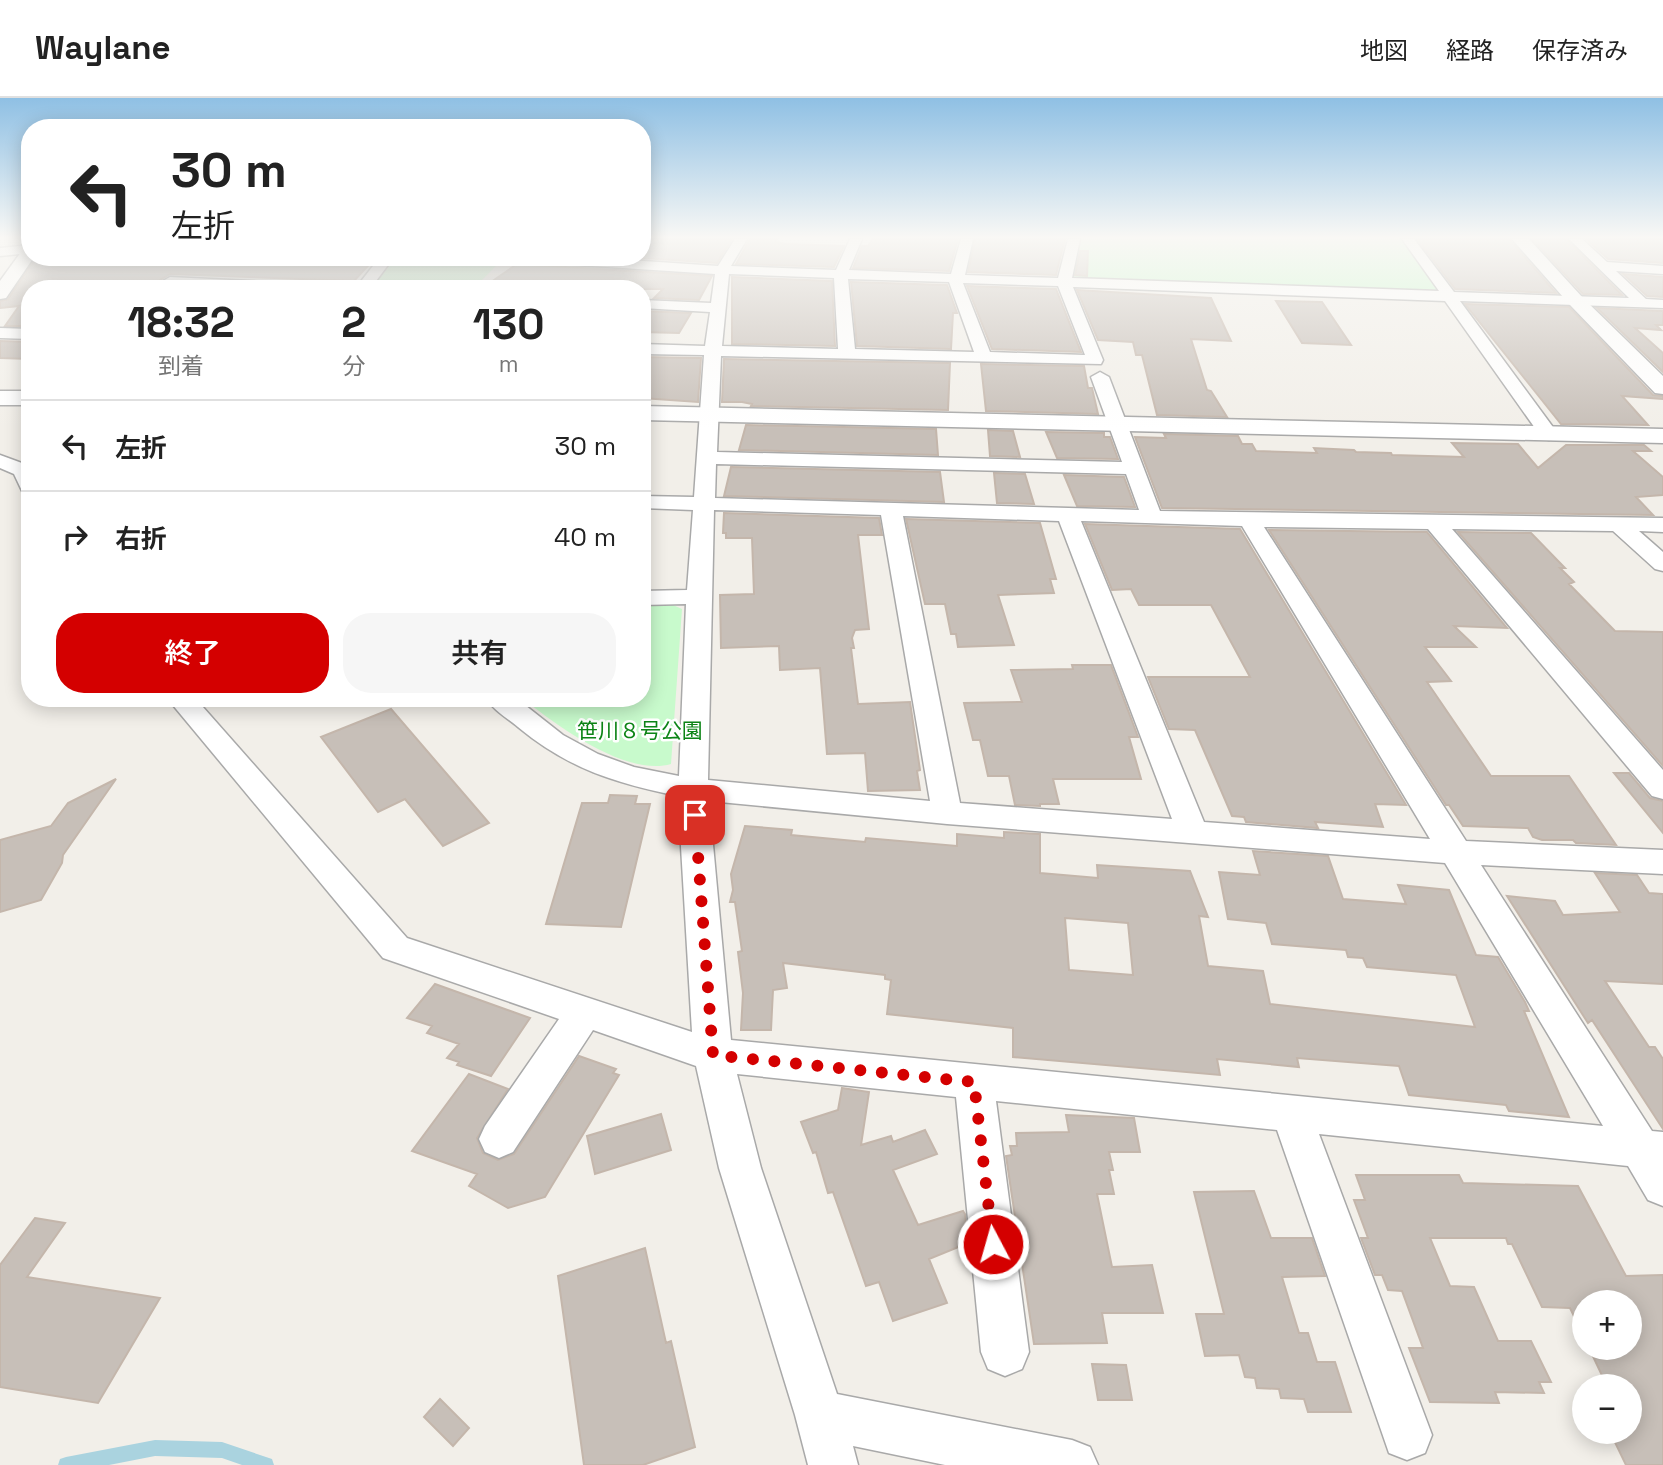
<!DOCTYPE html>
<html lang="ja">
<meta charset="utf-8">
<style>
:root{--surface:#fff;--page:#f6f6f6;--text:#222;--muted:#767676;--line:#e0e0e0;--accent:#d40000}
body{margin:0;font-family:"Space Grotesk","Noto Sans JP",sans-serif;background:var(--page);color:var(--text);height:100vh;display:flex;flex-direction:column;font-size:26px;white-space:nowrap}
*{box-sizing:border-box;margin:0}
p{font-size:23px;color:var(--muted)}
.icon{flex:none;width:38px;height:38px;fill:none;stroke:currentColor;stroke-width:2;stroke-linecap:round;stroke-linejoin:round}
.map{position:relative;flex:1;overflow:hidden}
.panel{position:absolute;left:21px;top:182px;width:630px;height:427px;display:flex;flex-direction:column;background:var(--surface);border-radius:28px;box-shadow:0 4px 18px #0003}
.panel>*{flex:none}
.hud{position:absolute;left:21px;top:21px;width:630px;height:147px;border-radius:28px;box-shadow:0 4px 18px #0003;background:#fff;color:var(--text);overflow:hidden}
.controls{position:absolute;left:1572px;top:1192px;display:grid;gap:14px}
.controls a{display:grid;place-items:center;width:70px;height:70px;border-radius:50%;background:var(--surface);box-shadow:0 4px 18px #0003;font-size:35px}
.pin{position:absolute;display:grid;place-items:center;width:60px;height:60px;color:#fff;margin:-30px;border-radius:14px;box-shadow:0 4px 10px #0006}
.me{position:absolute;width:77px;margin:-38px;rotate:354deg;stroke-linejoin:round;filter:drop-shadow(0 0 5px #0008)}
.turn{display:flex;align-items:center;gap:24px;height:147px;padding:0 35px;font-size:32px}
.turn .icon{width:91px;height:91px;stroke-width:2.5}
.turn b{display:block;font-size:49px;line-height:60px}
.eta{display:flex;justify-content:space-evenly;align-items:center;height:119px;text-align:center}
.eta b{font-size:42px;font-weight:600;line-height:49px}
.button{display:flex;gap:14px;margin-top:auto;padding:14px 35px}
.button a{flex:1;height:80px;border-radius:28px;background:var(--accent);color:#fff;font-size:28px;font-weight:600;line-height:80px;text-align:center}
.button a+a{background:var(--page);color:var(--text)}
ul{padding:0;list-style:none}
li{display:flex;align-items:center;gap:21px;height:91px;padding:0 35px;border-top:2px solid var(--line)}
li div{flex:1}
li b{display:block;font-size:26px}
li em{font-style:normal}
header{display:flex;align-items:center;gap:42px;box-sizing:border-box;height:98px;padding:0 35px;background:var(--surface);border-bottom:2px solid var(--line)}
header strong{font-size:33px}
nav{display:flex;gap:38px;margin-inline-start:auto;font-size:24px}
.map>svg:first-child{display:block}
.park{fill:#c8facc}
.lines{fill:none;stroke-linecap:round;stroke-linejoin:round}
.stream{fill:#aad3df;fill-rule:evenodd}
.building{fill:#c7bfb8;stroke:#c4b6ab;stroke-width:2;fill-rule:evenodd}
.minor-casing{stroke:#a9a9a9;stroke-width:3}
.tertiary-casing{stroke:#a9a9a9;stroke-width:3}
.minor{fill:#fff;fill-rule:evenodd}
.tertiary{fill:#fff;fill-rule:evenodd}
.route{stroke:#d40000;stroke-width:12;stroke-dasharray:0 21.6}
.labels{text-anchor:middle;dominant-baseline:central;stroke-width:5;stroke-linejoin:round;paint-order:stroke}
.park-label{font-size:21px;fill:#0c8416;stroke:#fff}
</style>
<header>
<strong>Waylane</strong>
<nav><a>地図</a><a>経路</a><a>保存済み</a></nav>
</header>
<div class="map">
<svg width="1663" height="1367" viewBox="0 0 1663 1367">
<rect width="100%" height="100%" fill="#f2efe9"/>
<!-- park -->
<path class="park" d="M1081 141H1401L1440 194 1073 180Z
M397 159H466L501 163 473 191 372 189Z
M673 507 682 511 671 666C626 679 556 627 522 600H642V508Z"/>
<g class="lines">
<!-- stream -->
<path class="stream" d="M155 1342 222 1344 272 1361 274 1367H242L222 1360 155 1358 109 1367H58L60 1361 66 1359Z"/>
</g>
<!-- building -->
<path class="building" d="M642 141H732L717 165 627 159H642Z
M750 141H777L775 144 786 146 844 148 834 169 736 166Z
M873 141H958L949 173 853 170 862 148H868Z
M975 141H1065L1056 177 968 174Z
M1417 141H1509L1556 195 1455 191Z
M1532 141H1566L1622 197 1583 196Z
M1586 141H1663V165L1608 161Z
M1080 153H1088L1087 178 1075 177Z
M36 159H116L113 164 157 159H376L354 183 170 176 160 182 165 189 197 191H30V228H5L19 208 0 210V203L8 201Z
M517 166 712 178 699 202 654 200 663 191H481Z
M1623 176 1663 179V199L1647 198Z
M732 179 832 183 835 248 732 246Z
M851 184 947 187 957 215H953L951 251 857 248Z
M967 188 1056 191 1081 254 992 251Z
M1077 192 1211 200 1231 243 1191 241 1207 292 1211 293 1227 319 1157 317 1142 257H1136L1133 244 1098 242Z
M1276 203 1322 204 1351 247 1302 245Z
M1465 206 1569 209 1653 297 1663 298V301L1622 298 1648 327 1561 326Z
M1597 210 1663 213V227H1656L1661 232 1635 230 1663 255V274Z
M642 213 691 215 679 235 642 234Z
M0 243 30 244V261L0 260Z
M642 259 701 260 698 304 642 300Z
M724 261 950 265 948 312 751 308 752 306 742 304H722Z
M981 266 1084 268 1088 290H1092L1098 316 986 313Z
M746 327 936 331 938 357 739 352Z
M988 332 1013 333 1020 359 990 358Z
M1046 334 1104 335V339H1110L1118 361 1057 360Z
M1164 336 1238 338 1242 346H1252L1256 353 1317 355 1314 350 1354 352 1356 354 1391 355 1392 357 1464 359 1452 345 1518 346 1538 370 1566 347H1644L1651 353H1633L1663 379V397L1636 399 1653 417 1162 410 1135 339 1166 340Z
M731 369 940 374 944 404 724 398Z
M994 375 1025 376 1034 406 997 405Z
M1064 377 1124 379 1135 409 1077 408Z
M724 415 879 420 882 437H858L869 531 855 532 852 540 854 550H851L858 606 910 604 920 672 917 673 920 692 868 693 865 655 827 656 820 570 780 572 779 548 721 550 720 497 754 496 752 440H726V435H723Z
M906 421 1040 425 1056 481H1050L1054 495 998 497 1014 547 958 549 956 536H951L945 506H925Z
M1085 426 1240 431 1406 707 1375 706 1383 729 1315 724 1318 730 1246 724 1244 719 1232 718 1195 632 1169 631 1148 579H1250L1211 507H1139L1131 491 1112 492Z
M1269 432 1427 434 1507 530 1454 528 1476 549H1425L1451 583 1427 584 1491 678H1569L1616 747 1576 745 1573 742H1542L1533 739 1528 730 1463 728 1449 707H1446Z
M1458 434 1531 435 1565 470H1560L1574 484 1569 486 1615 533 1663 534V668Z
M1072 567H1111L1138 639H1129L1141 681H1053L1059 706H1040V708L1015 707 1009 678H988L980 642H973L964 605 1022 604 1011 572 1073 571Z
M391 611 489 725 443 748 405 701 378 714 321 639Z
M1614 675H1629L1650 700 1663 703V735Z
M116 681 63 757 62 765 41 802 0 814V742L51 728 68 705Z
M610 697 637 698 635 706H650L621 829 546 826 582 705H608Z
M745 728 792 732 791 737 865 744 866 740 957 748V736L1004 740V734L1040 736V775L1098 780 1097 767 1190 773 1208 819 1199 818 1208 868 1263 873 1270 906 1475 929 1456 877 1367 869 1363 860 1348 859 1346 852 1272 846 1266 825 1228 821 1219 774 1260 777 1253 753 1328 758 1343 801 1406 806 1398 787 1449 792 1476 857 1498 859 1525 904 1529 913H1524L1569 1019 1509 1013 1506 1007 1409 997 1399 968 1297 960 1299 969 1217 961 1220 977 1013 959V930L887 916 891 882 885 881V877L783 865 787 890 773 892 771 932H741L743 895 738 854 742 853 735 804H730L733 792 731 776ZM1065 820 1128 825 1133 877 1069 872Z
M1595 775 1637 777 1649 795 1663 796V886L1605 883 1649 949H1655L1663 961V1031L1592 922 1588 925 1507 798 1555 803 1563 817 1620 814Z
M435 886 530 920 491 978 457 967 459 964 447 960 459 946 427 935 432 928 407 920Z
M579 958 616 971 613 975 619 977 545 1099 508 1110 469 1088 477 1076 412 1053 469 976 508 991 477 1040 483 1055 498 1062 514 1056Z
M842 990 869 994 861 1047 891 1038 893 1044 925 1032 937 1056 893 1072 918 1127 963 1113 965 1116 968 1145 929 1161 947 1205 893 1223 879 1184 866 1188 833 1094 828 1095 816 1054 813 1055 801 1024 838 1012Z
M661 1016 671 1052 595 1076 587 1038Z
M1066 1017 1134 1020 1140 1054H1109L1113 1072H1109L1114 1096H1097L1112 1169 1152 1167 1163 1215H1102L1107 1245 1034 1246 1006 1058 1012 1057 1010 1048H1017L1016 1035 1069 1034Z
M1356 1077H1459L1463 1085 1578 1088 1626 1178 1663 1177V1367H1626L1610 1334H1629V1288H1607L1589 1250H1629V1204H1584V1239L1570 1210 1542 1209 1512 1146H1508L1506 1140H1430L1450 1188 1474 1189 1498 1243H1531L1551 1284H1539L1544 1295 1495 1294 1499 1305 1430 1304 1409 1250H1423L1402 1193 1388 1192 1382 1177H1375L1361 1140H1368L1354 1102H1365Z
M1254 1093 1271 1140H1312L1325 1178 1282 1179 1299 1235H1308L1317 1264H1335L1351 1314H1308L1304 1301 1281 1300 1279 1291 1257 1290 1255 1280 1245 1279 1239 1257 1205 1258 1196 1216H1224L1194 1094Z
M35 1120 65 1125 27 1179 160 1200 98 1305 0 1289V1167Z
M645 1150 666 1245 671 1243 695 1349 643 1367H584L558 1178Z
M1092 1266 1126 1267 1132 1302H1098Z
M440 1301 469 1330 453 1348 424 1319Z"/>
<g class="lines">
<defs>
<path id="minor" d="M735 141H747L731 168 836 172 850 141H862L849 172 951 176 961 141H973L965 177 1058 180 1068 141H1080L1072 180 1439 193 1402 141H1414L1454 194 1629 200 1569 141H1582L1607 164 1663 168V176L1616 173 1646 201 1663 202V210L1460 203 1558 336 1549 342 1542 340 1445 203 1073 189 1103 262 1101 266 721 258 717 354 1122 364 1091 279 1100 274 1109 279 1160 413 1663 420V434L1639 433 1663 454V473L1655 471 1613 433 1452 431 1663 672V701L1652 698 1428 431 1264 429 1466 743 1663 752V776L1481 767 1652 1033 1663 1034V1108L1648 1102 1628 1068 1319 1036 1432 1337 1425 1355 1407 1362 1389 1355 1277 1032 996 1003 1029 1254 1022 1271 1005 1278 988 1271 981 1254 956 999 737 976 761 1070 837 1296 1072 1342 1090 1349 1098 1367H945L853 1348 858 1367H808L795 1317 719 1070 696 968 593 932 513 1054 499 1060 485 1054 479 1041 485 1028 559 921 383 860 167 600H195L407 840 692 934 678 698C615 685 569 671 518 629 507 620 493 612 486 600H516L563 637 598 656 634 669 679 678 686 506 642 507V493L687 492 693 412 642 410V398L694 399 704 257 642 256V246L705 248 710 214 642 210V202L711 205 715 176 515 163 508 159H584L718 168ZM729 176 834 180 838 251 722 248ZM848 181 949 184 974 254 855 251ZM963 185 1058 188 1085 257 990 254ZM716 366 1126 376 1139 412 715 400ZM714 412 881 417 930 703 708 682ZM903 418 1059 423 1172 721 960 705ZM1081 423 1242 428 1430 741 1204 724ZM709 703 947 726 1445 765 1603 1028 731 942Z
M30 147V155L0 158V150Z
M380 159H394L370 191H355Z
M170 179 331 187 338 191H240L165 186 163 183Z
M0 230 30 231V241L0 240Z
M0 357 30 368V397L23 395 14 376 0 370Z"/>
<path id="tertiary" d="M1512 141H1529L1583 200 1663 278V296L1655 295 1571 208Z
M30 148V159H34L6 200 0 201V183L24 150Z
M0 293H30V307H0Z
M642 308 1663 331V345L642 322Z"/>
</defs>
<!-- minor casing -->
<use href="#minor" class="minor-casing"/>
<!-- tertiary casing -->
<use href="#tertiary" class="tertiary-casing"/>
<!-- minor -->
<use href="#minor" class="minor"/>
<!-- tertiary -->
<use href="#tertiary" class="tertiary"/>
</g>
<!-- sky -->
<linearGradient id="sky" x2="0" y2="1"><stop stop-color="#8fc0e4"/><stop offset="0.42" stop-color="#f9f8f5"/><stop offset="1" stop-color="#f9f8f5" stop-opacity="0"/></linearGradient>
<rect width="1663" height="332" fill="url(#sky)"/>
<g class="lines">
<!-- route -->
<path class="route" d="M695 717 713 957 974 984 993 1146"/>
</g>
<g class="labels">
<!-- park labels -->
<g class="park-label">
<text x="640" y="632">笹川８号公園</text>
</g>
</g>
</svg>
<div class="controls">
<a>+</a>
<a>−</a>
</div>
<div class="pin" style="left:695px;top:717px;background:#d93025"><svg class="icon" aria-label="arrive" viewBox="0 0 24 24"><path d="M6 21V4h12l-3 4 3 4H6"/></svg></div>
<svg class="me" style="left:993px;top:1146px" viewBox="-20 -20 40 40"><circle r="17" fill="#d40000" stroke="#fff" stroke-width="3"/><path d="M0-11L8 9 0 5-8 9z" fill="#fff"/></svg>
<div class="hud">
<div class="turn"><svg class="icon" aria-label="left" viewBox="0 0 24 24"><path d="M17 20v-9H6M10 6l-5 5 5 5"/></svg><div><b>30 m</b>左折</div></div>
</div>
<section class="panel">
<div class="eta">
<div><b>18:32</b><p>到着</p></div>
<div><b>2</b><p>分</p></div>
<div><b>130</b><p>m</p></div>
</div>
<ul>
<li><svg class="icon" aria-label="left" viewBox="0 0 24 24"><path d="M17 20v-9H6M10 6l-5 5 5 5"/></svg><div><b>左折</b></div><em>30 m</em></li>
<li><svg class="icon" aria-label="right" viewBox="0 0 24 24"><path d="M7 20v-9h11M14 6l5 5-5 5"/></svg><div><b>右折</b></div><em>40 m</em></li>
</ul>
<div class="button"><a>終了</a><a>共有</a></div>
</section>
</div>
